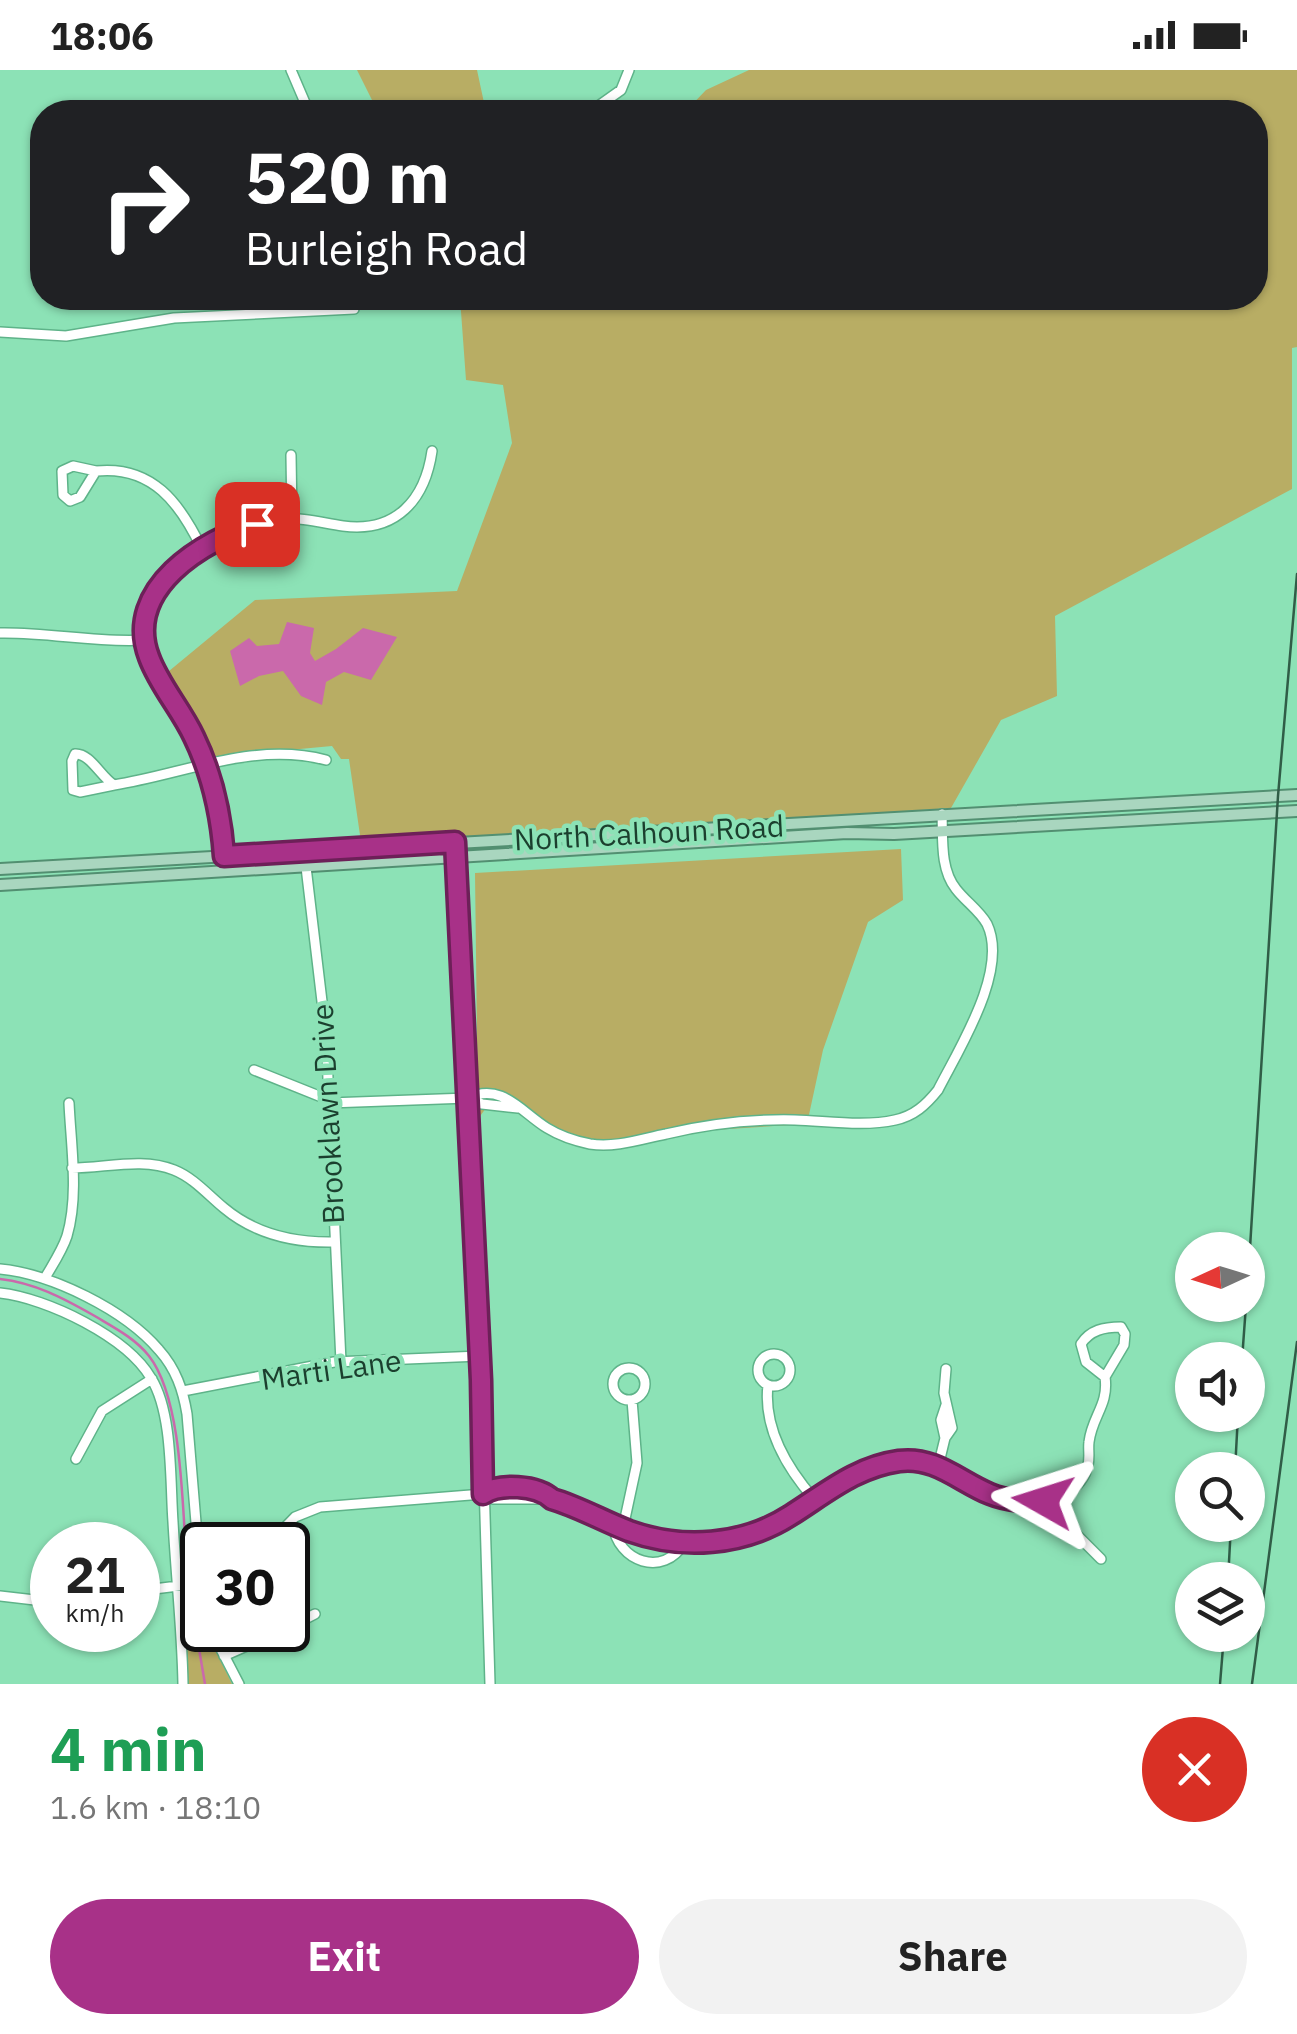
<!DOCTYPE html>
<meta charset="utf-8">
<style>
:root{--surface:#fff;--page:#f2f2f2;--text:#222;--muted:#767676;--accent:#a83188}
body{margin:0;font-family:"IBM Plex Sans",sans-serif;background:var(--page);color:var(--text);height:100vh;display:flex;flex-direction:column;font-size:38px;white-space:nowrap}
*{box-sizing:border-box;margin:0}
p{font-size:32px;color:var(--muted)}
.icon{flex:none;width:55px;height:55px;fill:none;stroke:currentColor;stroke-width:2;stroke-linecap:round;stroke-linejoin:round}
.map{position:relative;height:1614px;overflow:hidden}
.side{display:flex;flex-direction:column;background:var(--surface);flex:1}
.side>*{flex:none}
.top-card{position:absolute;left:30px;top:30px;width:1238px;height:210px;border-radius:40px;box-shadow:0 2px 8px #0004;background:#202124;color:#fff;overflow:hidden}
.needle{width:65px;rotate:266deg}
.fabs{position:absolute;left:1175px;top:1162px;display:grid;gap:20px}
.fabs a{display:grid;place-items:center;width:90px;height:90px;border-radius:50%;background:var(--surface);box-shadow:0 2px 8px #0004;font-size:50px}
.speed{position:absolute;left:30px;top:1452px;display:flex;gap:20px;font-size:50px;font-weight:700;text-align:center}
.speed>*{display:grid;place-content:center;width:130px;height:130px;border-radius:50%;background:var(--surface);box-shadow:0 2px 8px #0004;line-height:1}
.speed small{font-size:25px;font-weight:400}
.speed .limit{border:5px solid #111;border-radius:15px;background:#fff;color:#111}
.pin{position:absolute;display:grid;place-items:center;width:85px;height:85px;color:#fff;margin:-42px;border-radius:20px;box-shadow:0 5px 15px #0006}
.me{position:absolute;width:110px;margin:-55px;rotate:276deg;stroke-linejoin:round;filter:drop-shadow(0 0 8px #0008)}
.turn{display:flex;align-items:center;gap:35px;height:210px;padding:0 50px;font-size:45px}
.turn .icon{width:130px;height:130px;stroke-width:2.5}
.turn b{display:block;font-size:70px;line-height:85px}
.round{display:grid;place-items:center;flex:none;width:105px;height:105px;border-radius:52px;background:var(--page)}
.summary{display:flex;align-items:center;justify-content:space-between;height:170px;padding:0 50px}
h1{font-size:60px;font-weight:800;line-height:75px;color:#1e9e55}
.cta{display:flex;gap:20px;margin-top:auto;padding:20px 50px}
.cta a{flex:1;height:115px;border-radius:60px;background:var(--accent);color:#fff;font-size:40px;font-weight:800;line-height:115px;text-align:center}
.cta a+a{background:var(--page);color:var(--text)}
.status{display:flex;justify-content:space-between;align-items:center;height:70px;padding:0 50px;background:var(--surface);direction:ltr}
.status svg{height:28px;fill:currentColor}
.map>svg:first-child{display:block}
.green{fill:#b8ad64}
.water{fill:#ca69ab}
.lines{fill:none;stroke-linecap:round;stroke-linejoin:round}
.stream{stroke:#ca69ab;stroke-width:2.5}
.minor-casing{stroke:#5eb389;stroke-width:12}
.major-casing{stroke:#528f71;stroke-width:14}
.minor{stroke:#fff;stroke-width:9}
.major{stroke:#a9d6bf;stroke-width:10}
.rail{stroke:#305d47;stroke-width:2.5}
.route-casing{stroke:#6d2058;stroke-width:25}
.route{stroke:#a83188;stroke-width:18}
.labels{text-anchor:middle;dominant-baseline:central;stroke-width:9;stroke-linejoin:round;paint-order:stroke}
.street-label{font-size:30px;fill:#1b3f2e;stroke:#8ce2b6}
</style>
<div class="status"><b>18:06</b><svg viewBox="0 0 49 12"><path d="M0 12V9h3v3zM5 12V6h3v6zM10 12V3h3v9zM15 12V0h3v12zM26 1h20v11H26zM47 4h2v5h-2z"/></svg></div>
<div class="map">
<svg width="1297" height="1614" viewBox="0 0 1297 1614">
<rect width="100%" height="100%" fill="#8ce2b6"/>
<!-- green -->
<path class="green" d="M357 0H477L486 42H378Z
M749 0H1297V277L1292 278V419L1055 546 1057 626 1001 650 951 738 619 760 361 772 349 689H341L332 676 215 687 205 683 163 606 255 530 457 521 512 373 503 315 466 310 460 228H1255V42H685L706 20Z
M901 779 903 830 868 852 823 980 807 1054 713 1060 607 1080 578 1076 556 1069 519 1044 506 1039 486 1038 478 1049 475 803Z
M194 1520 202 1560H206L232 1614H185L180 1522Z"/>
<!-- water -->
<path class="water" d="M287 552 314 558 310 583 315 591 336 579 363 558 397 567 371 610 344 602 326 612 322 635 301 626 283 601 259 606 240 616 230 581 249 568 257 576 279 574Z"/>
<g class="lines">
<!-- stream -->
<path class="stream" d="M0 1209C35 1213 63 1228 93 1245 113 1257 135 1268 149 1286 185 1332 182 1452 188 1512
M189 1520 205 1614"/>
<defs>
<path id="minor" d="M291 0 309 42
M590 42 621 20 629 0
M0 262 66 266 174 248 354 239 356 228
M291 385 292 449
M73 396 96 401 80 427 70 431 63 425 62 401Z
M96 401C152 395 180 433 202 479
M0 563C49 562 95 573 144 570
M75 684C90 683 101 707 114 715L80 722 73 720 72 691Z
M114 715C184 704 254 671 326 690
M455 772 481 1311 490 1614
M306 797 326 965 341 1292
M224 801 219 744 206 693 146 580C128 508 222 456 281 449 303 447 322 453 343 456 396 463 425 430 432 381
M254 1000 329 1030
M468 1028 482 1034 518 1038
M329 1033 468 1028C502 1012 521 1042 547 1058 560 1066 575 1071 590 1074 616 1078 641 1069 666 1064 708 1054 752 1049 795 1050 827 1051 864 1057 895 1050 914 1046 926 1035 938 1020 960 977 1009 900 987 854 979 840 966 832 956 819 940 799 943 769 942 744
M72 1098C105 1098 143 1087 174 1100 194 1108 208 1125 224 1138 255 1164 294 1173 335 1172
M0 1199C52 1204 125 1240 159 1280 176 1299 183 1320 187 1344L202 1525
M45 1208C53 1194 62 1181 67 1166 79 1125 71 1076 69 1033
M0 1223C47 1228 127 1267 151 1308 173 1343 170 1411 173 1452 176 1506 182 1560 183 1614
M758 1300a16 16 0 1 1 32 0a16 16 0 1 1-32 0Z
M613 1314a16 16 0 1 1 32 0a16 16 0 1 1-32 0Z
M768 1315C763 1358 787 1398 814 1429
M183 1321 334 1292 480 1286
M945 1368 941 1350 946 1335
M76 1389 102 1341 152 1309
M938 1397 945 1368 952 1358 944 1323 946 1299
M483 1424C499 1413 537 1415 552 1429 579 1437 603 1451 630 1461 683 1480 744 1476 792 1445 826 1423 857 1396 900 1391 957 1384 1005 1460 1066 1424 1077 1418 1086 1406 1088 1395 1090 1387 1088 1379 1089 1372 1092 1346 1109 1335 1105 1307L1086 1292 1081 1274C1090 1260 1104 1257 1121 1257L1125 1264 1124 1275 1105 1307
M1043 1431 1101 1489
M613 1454C617 1492 664 1508 684 1473
M623 1458 637 1393 632 1330
M268 1475 295 1447 320 1437 483 1424 493 1429H552
M138 1521 202 1513
M0 1526 52 1532
M288 1558 315 1544
M211 1560 239 1614
M224 1586 283 1560"/>
<path id="major" d="M0 799 1297 725
M0 815 847 763 894 764 1297 741"/>
</defs>
<!-- minor casing -->
<use href="#minor" class="minor-casing"/>
<!-- major casing -->
<use href="#major" class="major-casing"/>
<!-- minor -->
<use href="#minor" class="minor"/>
<!-- major -->
<use href="#major" class="major"/>
<!-- rail -->
<path class="rail" d="M1248 1210 1278 726 1297 504
M1242 1290 1246 1235
M1235 1400 1238 1345
M1228 1510 1231 1455
M1220 1614 1224 1565
M1252 1614 1297 1272"/>
</g>
<g class="lines">
<defs>
<path id="route" d="M257 454C203 470 123 519 149 587 159 615 181 639 194 667 212 704 221 744 224 786L455 772 481 1310 483 1424C499 1413 537 1415 552 1429 579 1437 603 1451 629 1461 682 1480 743 1476 791 1445 826 1423 856 1397 899 1391 935 1386 960 1412 990 1424 1007 1431 1025 1432 1043 1431"/>
</defs>
<!-- route casing -->
<use href="#route" class="route-casing"/>
<!-- route -->
<use href="#route" class="route"/>
</g>
<g class="labels">
<!-- street labels -->
<g class="street-label">
<text transform="translate(649 762) rotate(-3)">North Calhoun Road</text>
<text transform="translate(327 1044) rotate(-93)">Brooklawn Drive</text>
<text transform="translate(331 1299) rotate(-8)">Marti Lane</text>
</g>
</g>
</svg>
<div class="fabs">
<a><svg class="needle" viewBox="-14 -14 28 28"><path d="M0-13l5 13h-10z" fill="#e53935"/><path d="M0 13l5-13h-10z" fill="#767676"/></svg></a>
<a><svg class="icon" aria-label="sound" viewBox="0 0 24 24"><path d="M4 9h4l5-4v14l-5-4H4zM17 9q2 3 0 6"/></svg></a>
<a><svg class="icon" aria-label="search" viewBox="0 0 24 24"><circle cx="10" cy="10" r="6"/><path d="M15 15l6 6"/></svg></a>
<a><svg class="icon" aria-label="layers" viewBox="0 0 24 24"><path d="M12 4l9 5-9 5-9-5zM3 14l9 5 9-5"/></svg></a>
</div>
<div class="speed"><div>21<small>km/h</small></div><div class="limit">30</div></div>
<div class="pin" style="left:257px;top:454px;background:#d93025"><svg class="icon" aria-label="arrive" viewBox="0 0 24 24"><path d="M6 21V4h12l-3 4 3 4H6"/></svg></div>
<svg class="me" style="left:1043px;top:1431px" viewBox="-20 -20 40 40"><path d="M0-17L14 15 0 8-14 15z" fill="#a83188" stroke="#fff" stroke-width="4"/></svg>
<div class="top-card">
<div class="turn"><svg class="icon" aria-label="right" viewBox="0 0 24 24"><path d="M7 20v-9h11M14 6l5 5-5 5"/></svg><div><b>520 m</b>Burleigh Road</div></div>
</div>
</div>
<section class="side">
<div class="summary"><div><h1>4 min</h1><p>1.6 km · 18:10</p></div><a class="round" style="background:#d93025;color:#fff"><svg class="icon" aria-label="close" viewBox="0 0 24 24"><path d="M6 6l12 12M18 6L6 18"/></svg></a></div>
<div class="cta"><a>Exit</a><a>Share</a></div>
</section>
